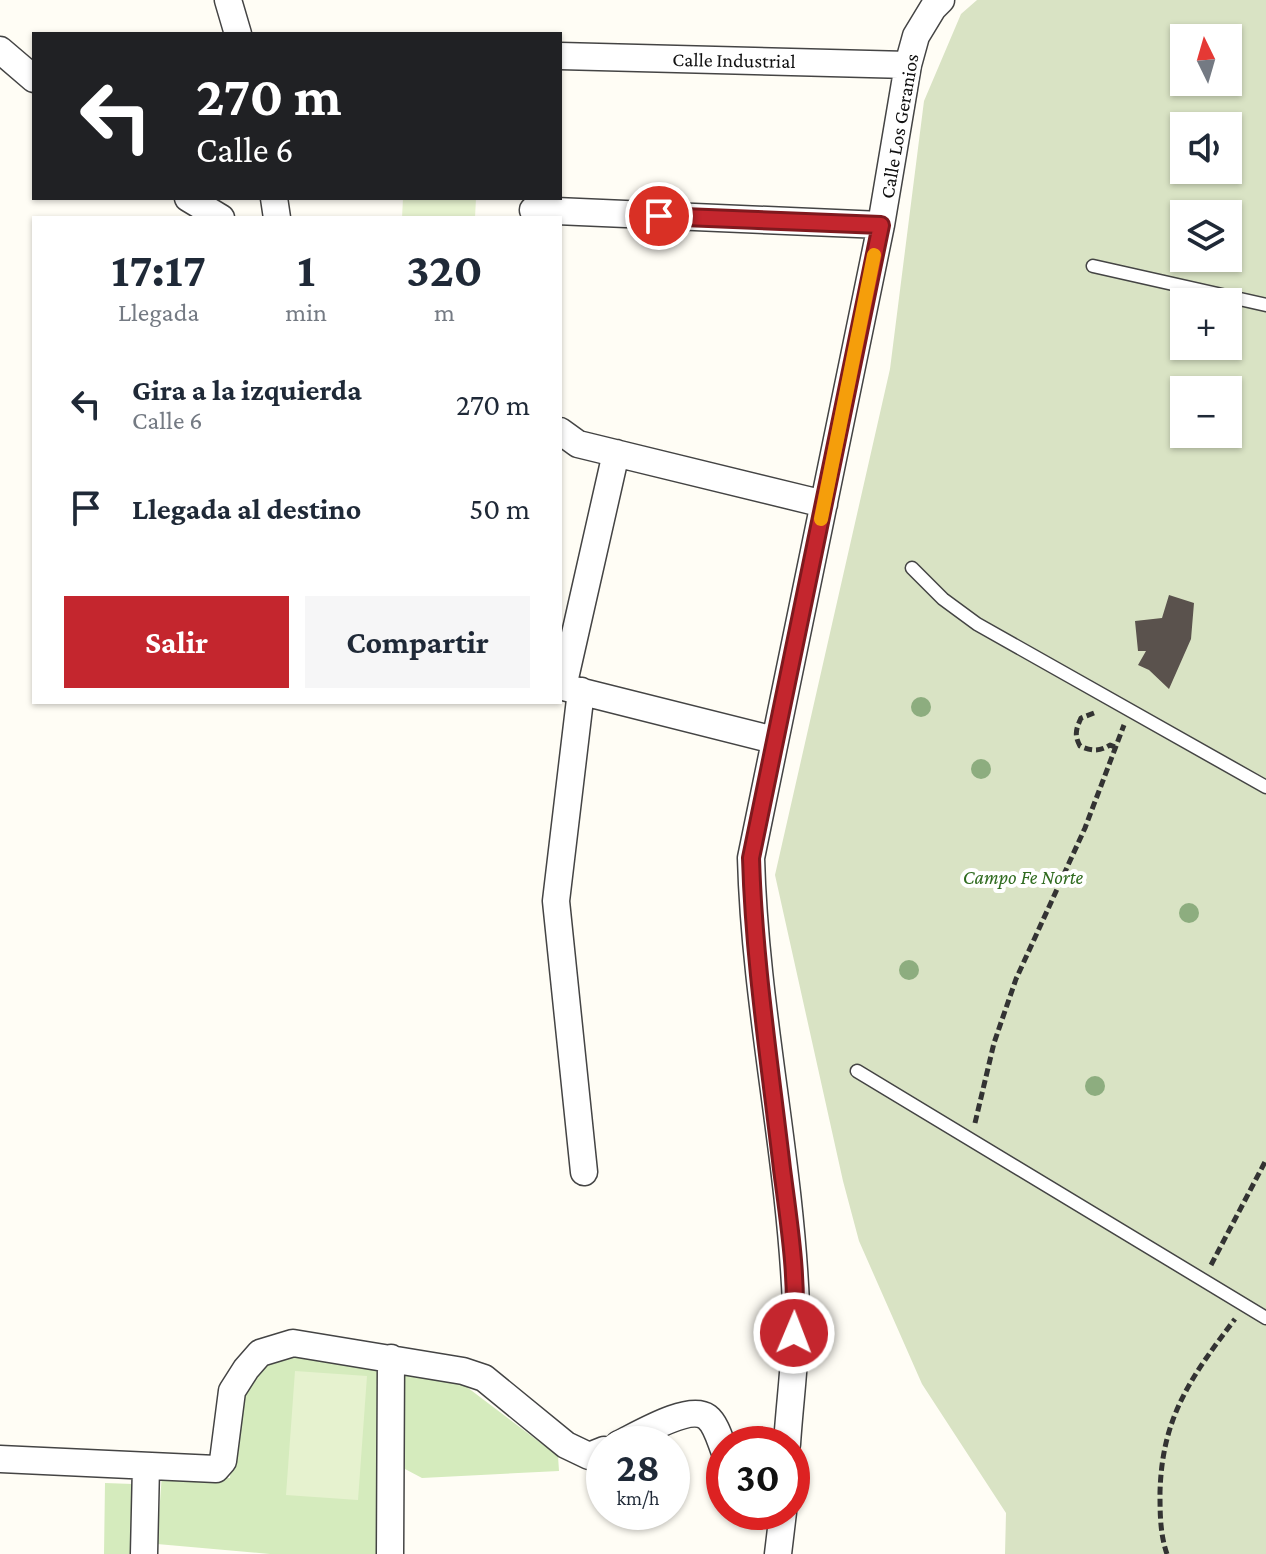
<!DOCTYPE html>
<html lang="es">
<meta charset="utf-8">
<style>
:root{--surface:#fff;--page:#f6f6f7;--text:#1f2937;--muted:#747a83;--accent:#c4262e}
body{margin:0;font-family:"Crimson Pro",serif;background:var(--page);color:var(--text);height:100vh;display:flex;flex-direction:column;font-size:30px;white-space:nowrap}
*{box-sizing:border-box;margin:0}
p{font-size:26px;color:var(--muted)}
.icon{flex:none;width:44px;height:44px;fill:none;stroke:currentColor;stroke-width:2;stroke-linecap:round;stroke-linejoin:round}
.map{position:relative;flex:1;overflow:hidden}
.sheet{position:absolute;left:32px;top:216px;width:530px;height:488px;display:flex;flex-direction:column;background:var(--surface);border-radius:0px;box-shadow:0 2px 6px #0004}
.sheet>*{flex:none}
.hud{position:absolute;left:32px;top:32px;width:530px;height:168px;border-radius:0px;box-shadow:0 2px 6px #0004;background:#202124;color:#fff;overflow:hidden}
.needle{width:52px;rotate:355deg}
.fabs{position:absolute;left:1170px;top:24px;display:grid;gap:16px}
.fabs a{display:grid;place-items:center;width:72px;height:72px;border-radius:0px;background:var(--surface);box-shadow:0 2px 6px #0004;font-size:40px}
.speed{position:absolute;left:586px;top:1426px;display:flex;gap:16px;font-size:40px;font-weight:700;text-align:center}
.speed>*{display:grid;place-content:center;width:104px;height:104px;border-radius:50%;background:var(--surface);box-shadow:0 2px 6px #0004;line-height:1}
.speed small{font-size:20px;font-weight:400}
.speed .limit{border:12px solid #d22;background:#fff;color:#111}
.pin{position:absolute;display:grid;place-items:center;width:68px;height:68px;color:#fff;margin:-34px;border:4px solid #fff;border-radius:50%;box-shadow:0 2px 8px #0007}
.me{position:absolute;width:88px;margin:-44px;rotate:1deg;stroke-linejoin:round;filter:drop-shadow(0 0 6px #0008)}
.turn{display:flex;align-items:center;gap:28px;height:168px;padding:0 32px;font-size:36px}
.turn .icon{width:104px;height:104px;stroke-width:2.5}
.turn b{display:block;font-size:56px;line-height:68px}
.eta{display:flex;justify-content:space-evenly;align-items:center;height:136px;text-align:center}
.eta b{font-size:48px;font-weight:700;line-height:56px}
.primary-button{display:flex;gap:16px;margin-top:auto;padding:16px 32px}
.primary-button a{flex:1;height:92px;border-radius:0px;background:var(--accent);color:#fff;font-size:32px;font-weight:700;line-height:92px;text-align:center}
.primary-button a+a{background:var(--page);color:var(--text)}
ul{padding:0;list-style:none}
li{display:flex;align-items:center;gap:24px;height:104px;padding:0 32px}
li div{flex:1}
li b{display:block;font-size:30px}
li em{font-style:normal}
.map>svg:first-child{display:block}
.green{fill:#d5ebbd}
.cemetery{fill:#d9e3c4;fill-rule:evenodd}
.pitch{fill:#e6f2cf}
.building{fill:#5a524d}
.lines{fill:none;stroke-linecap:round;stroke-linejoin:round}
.service-casing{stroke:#444;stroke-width:15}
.minor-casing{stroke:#444;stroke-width:29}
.path{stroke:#333;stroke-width:5;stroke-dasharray:8 4;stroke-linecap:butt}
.service{stroke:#fff;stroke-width:12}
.minor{stroke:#fff;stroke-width:26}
.tree{fill:#8dad7f}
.route-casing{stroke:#7f191e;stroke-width:20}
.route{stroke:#c4262e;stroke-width:14}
.slow{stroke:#f59e0b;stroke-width:14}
.labels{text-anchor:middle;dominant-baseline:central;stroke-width:8;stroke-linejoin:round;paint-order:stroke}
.street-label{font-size:20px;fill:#111;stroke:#fff}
.park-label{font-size:20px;font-style:italic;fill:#2f6b1f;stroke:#fff}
</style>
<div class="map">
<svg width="1266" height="1554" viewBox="0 0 1266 1554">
<rect width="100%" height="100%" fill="#fffdf5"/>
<!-- green -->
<path class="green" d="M278 1352 379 1368 377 1554H270L157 1544 162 1473 230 1478 236 1394Z
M447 1372 558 1456 559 1471 422 1478 405 1469 402 1453 404 1374Z
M105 1483 133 1484 131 1554H104Z"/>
<!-- cemetery -->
<path class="cemetery" d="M977 0H1266V1554H1005L1006 1513 922 1384 859 1241 843 1181 775 875 890 369 924 101 961 14ZM1184 38H1228V82H1184ZM1184 126H1228V170H1184ZM1184 214H1228V258H1184ZM1184 302H1228V346H1184ZM1184 390H1228V434H1184Z"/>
<!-- pitch -->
<path class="pitch" d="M403 198H476L475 218H402Z
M295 1371 367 1376 358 1500 286 1495Z"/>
<!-- building -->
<path class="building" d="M1169 595 1194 603 1191 639 1169 689 1149 670 1138 665 1146 651H1138L1135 621 1162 618Z"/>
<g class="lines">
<defs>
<path id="service" d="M1093 266 1266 305
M912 568 943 599 977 624 1266 787
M857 1071 1266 1318"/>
<path id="minor" d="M228 0 238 34
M0 50 34 79
M560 56 908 65
M188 198 221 218
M274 198 277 218
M533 210 881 225
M560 431 578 444 824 504
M563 687 616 453
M563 687 774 740
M581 691 556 901 584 1172
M619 1444C638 1435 689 1404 707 1417 716 1424 720 1440 724 1450
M787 1444C790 1398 797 1350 796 1305 790 1155 755 1008 751 858L881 225 908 65 916 36 933 8 941 0
M0 1459 216 1469 223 1461 232 1391 246 1369 260 1353 293 1343 463 1371 484 1378 566 1445 589 1456 604 1450
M144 1554 146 1466
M390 1554 391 1358
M778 1554 783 1512"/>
</defs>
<!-- service casing -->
<use href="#service" class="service-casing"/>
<!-- minor casing -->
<use href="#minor" class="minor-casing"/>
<!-- path -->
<path class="path" d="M1094 713 1081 718C1076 729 1074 735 1080 746 1091 751 1099 752 1110 745L1115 747
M975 1123 994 1043 1016 979 1085 828 1124 725
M1211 1265 1266 1160
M1167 1554C1160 1534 1160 1513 1160 1492 1162 1417 1191 1377 1235 1319"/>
<!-- service -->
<use href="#service" class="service"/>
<!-- minor -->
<use href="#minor" class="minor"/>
</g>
<!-- trees -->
<g class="tree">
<circle cx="921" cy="707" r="10"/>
<circle cx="981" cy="769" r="10"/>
<circle cx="1189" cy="913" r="10"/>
<circle cx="909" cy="970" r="10"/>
<circle cx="1095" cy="1086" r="10"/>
</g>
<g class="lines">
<defs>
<path id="route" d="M659 216 881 225 751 858C754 962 770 1065 782 1169 789 1223 798 1278 794 1333"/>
</defs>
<!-- route casing -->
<use href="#route" class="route-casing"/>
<!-- route -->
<use href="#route" class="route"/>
<!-- slow -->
<path class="slow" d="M821 519 874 255"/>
</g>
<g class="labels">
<!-- street labels -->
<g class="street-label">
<text transform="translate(734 60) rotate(1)">Calle Industrial</text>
<text transform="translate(899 126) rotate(-80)">Calle Los Geranios</text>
</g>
<!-- park labels -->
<g class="park-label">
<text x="1023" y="877">Campo Fe Norte</text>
</g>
</g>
</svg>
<div class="fabs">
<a><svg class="needle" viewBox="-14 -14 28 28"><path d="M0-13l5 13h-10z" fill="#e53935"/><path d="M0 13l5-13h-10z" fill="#747a83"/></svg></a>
<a><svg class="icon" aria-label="sound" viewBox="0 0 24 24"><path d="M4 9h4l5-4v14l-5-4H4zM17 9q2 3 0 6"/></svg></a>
<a><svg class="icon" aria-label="layers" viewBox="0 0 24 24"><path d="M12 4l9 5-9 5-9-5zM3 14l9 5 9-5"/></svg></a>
<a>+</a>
<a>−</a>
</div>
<div class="speed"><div>28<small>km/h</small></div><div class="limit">30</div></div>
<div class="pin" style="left:659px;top:216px;background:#d93025"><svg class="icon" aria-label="arrive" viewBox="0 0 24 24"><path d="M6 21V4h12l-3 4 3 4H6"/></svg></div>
<svg class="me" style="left:794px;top:1333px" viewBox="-20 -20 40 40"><circle r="17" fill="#c4262e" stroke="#fff" stroke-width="3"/><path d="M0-11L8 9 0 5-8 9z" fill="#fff"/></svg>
<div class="hud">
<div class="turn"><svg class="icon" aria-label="left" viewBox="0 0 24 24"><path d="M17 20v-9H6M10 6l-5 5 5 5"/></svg><div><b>270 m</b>Calle 6</div></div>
</div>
<section class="sheet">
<div class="eta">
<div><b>17:17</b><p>Llegada</p></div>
<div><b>1</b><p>min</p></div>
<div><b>320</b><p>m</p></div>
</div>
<ul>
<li><svg class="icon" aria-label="left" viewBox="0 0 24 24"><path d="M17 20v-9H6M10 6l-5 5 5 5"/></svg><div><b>Gira a la izquierda</b><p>Calle 6</p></div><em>270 m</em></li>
<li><svg class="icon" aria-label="arrive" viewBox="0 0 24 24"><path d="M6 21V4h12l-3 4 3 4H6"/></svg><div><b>Llegada al destino</b></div><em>50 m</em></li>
</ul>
<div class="primary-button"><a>Salir</a><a>Compartir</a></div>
</section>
</div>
